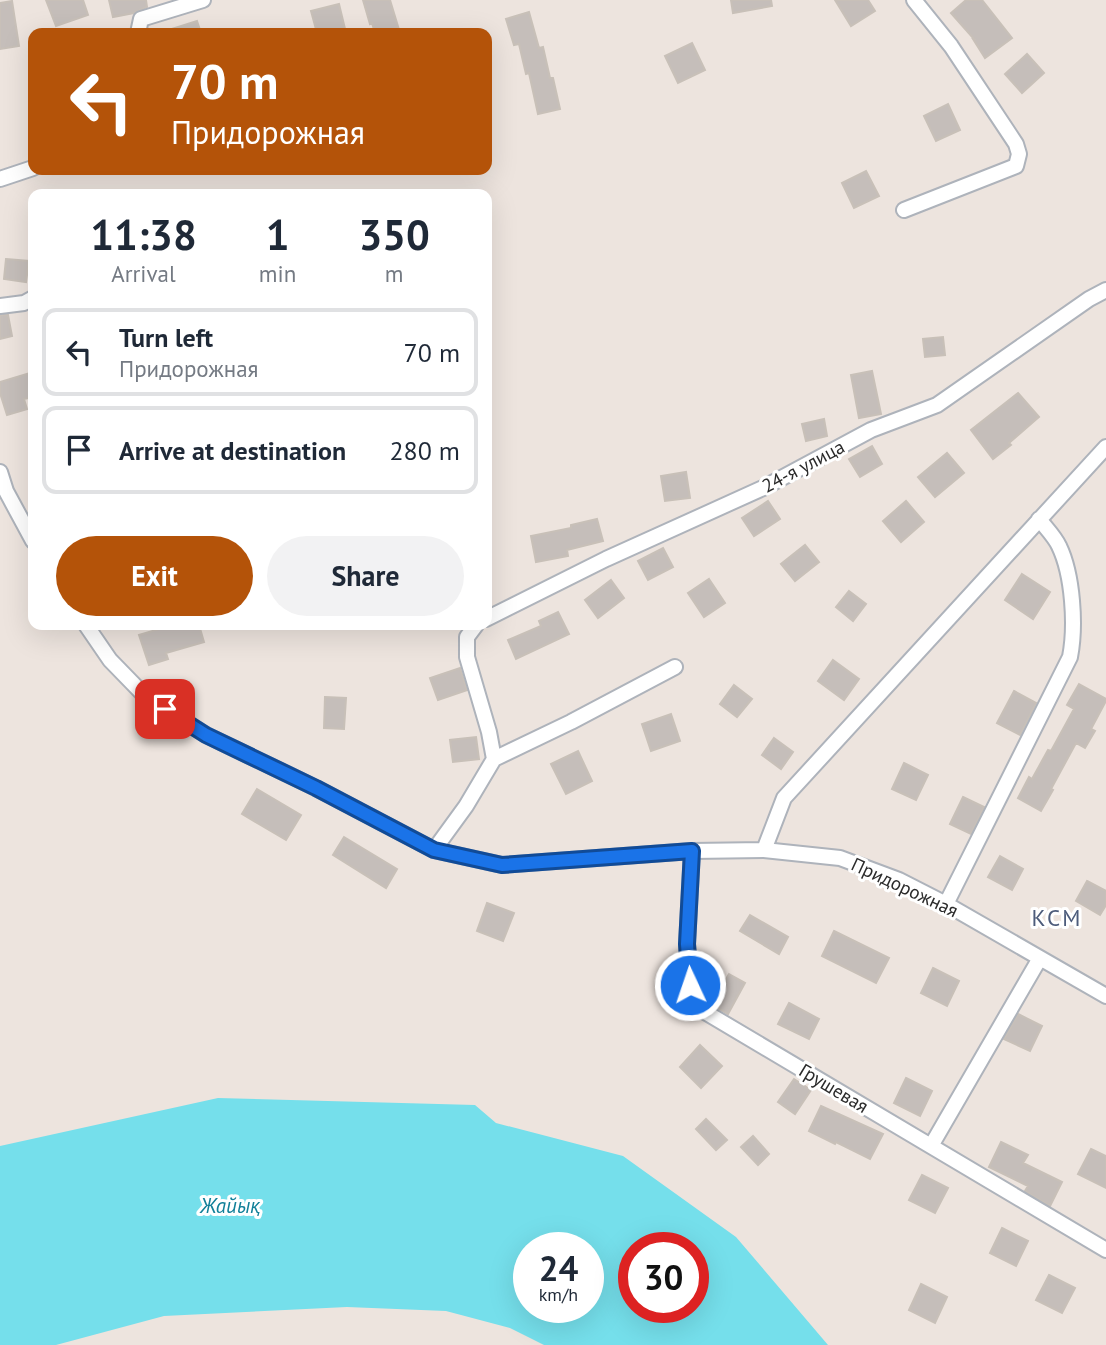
<!DOCTYPE html>
<meta charset="utf-8">
<style>
:root{--surface:#fff;--page:#f2f2f3;--text:#1f2937;--muted:#747a83;--line:#e0e1e3;--accent:#b45309}
body{margin:0;font-family:"PT Sans",sans-serif;background:var(--page);color:var(--text);height:100vh;display:flex;flex-direction:column;font-size:26px;white-space:nowrap}
*{box-sizing:border-box;margin:0}
p{font-size:23px;color:var(--muted)}
.icon{flex:none;width:38px;height:38px;fill:none;stroke:currentColor;stroke-width:2;stroke-linecap:round;stroke-linejoin:round}
.map{position:relative;flex:1;overflow:hidden}
.details{position:absolute;left:28px;top:189px;width:464px;height:441px;display:flex;flex-direction:column;background:var(--surface);border-radius:14px;box-shadow:0 7px 28px #0002}
.details>*{flex:none}
.guide{position:absolute;left:28px;top:28px;width:464px;height:147px;border-radius:14px;box-shadow:0 7px 28px #0002;background:#b45309;color:#fff;overflow:hidden}
.speed{position:absolute;left:513px;top:1232px;display:flex;gap:14px;font-size:35px;font-weight:700;text-align:center}
.speed>*{display:grid;place-content:center;width:91px;height:91px;border-radius:50%;background:var(--surface);box-shadow:0 7px 28px #0002;line-height:1}
.speed small{font-size:18px;font-weight:400}
.speed .limit{border:10px solid #d22;background:#fff;color:#111}
.pin{position:absolute;display:grid;place-items:center;width:60px;height:60px;color:#fff;margin:-30px;border-radius:14px;box-shadow:0 4px 10px #0006}
.me{position:absolute;width:77px;margin:-38px;rotate:357deg;stroke-linejoin:round;filter:drop-shadow(0 0 5px #0008)}
.turn{display:flex;align-items:center;gap:24px;height:147px;padding:0 28px;font-size:32px}
.turn .icon{width:91px;height:91px;stroke-width:2.5}
.turn b{display:block;font-size:49px;line-height:60px}
.eta{display:flex;justify-content:space-evenly;align-items:center;height:119px;text-align:center}
.eta b{font-size:42px;font-weight:600;line-height:49px}
.primary-button{display:flex;gap:14px;margin-top:auto;padding:14px 28px}
.primary-button a{flex:1;height:80px;border-radius:42px;background:var(--accent);color:#fff;font-size:28px;font-weight:600;line-height:80px;text-align:center}
.primary-button a+a{background:var(--page);color:var(--text)}
ul{padding:0;list-style:none}
li{display:flex;align-items:center;gap:21px;height:88px;margin:0 14px 10px;padding:0 14px;border:4px solid var(--line);border-radius:14px}
li div{flex:1}
li b{display:block;font-size:26px}
li em{font-style:normal}
.map>svg:first-child{display:block}
.water{fill:#75dfeb;fill-rule:evenodd}
.building{fill:#c5beba;stroke:#c8c0b8;stroke-width:2}
.lines{fill:none;stroke-linecap:round;stroke-linejoin:round}
.minor-casing{stroke:#aeb3bb;stroke-width:18}
.minor{stroke:#fff;stroke-width:14}
.route-casing{stroke:#114b97;stroke-width:18}
.route{stroke:#1a73e8;stroke-width:12}
.labels{text-anchor:middle;dominant-baseline:central;stroke-width:6;stroke-linejoin:round;paint-order:stroke}
.street-label{font-size:19px;fill:#2b2b2b;stroke:#fff}
.water-label{font-size:21px;font-style:italic;fill:#128099;stroke:#fff}
.quarter-label{font-size:23px;letter-spacing:2px;fill:#4d5c7b;stroke:#fff}
</style>
<div class="map">
<svg width="1106" height="1345" viewBox="0 0 1106 1345">
<rect width="100%" height="100%" fill="#ede4de"/>
<!-- water -->
<path class="water" d="M218 1098 475 1105 496 1123 623 1156 736 1237 828 1345H544L510 1328 446 1311 347 1307 164 1316 56 1345H0V1146ZM528 1248H588V1307H528ZM634 1248H693V1307H634Z"/>
<!-- building -->
<path class="building" d="M46 0H83L88 15 56 26Z
M109 0H146L147 7 134 13 113 17Z
M363 0H390L400 33H375L372 23 370 24Z
M731 0H771L772 6 733 13Z
M835 0H868L875 11 851 26Z
M966 0H982L1012 38 985 58 973 39H974L951 13Z
M12 1 19 46 0 49V3Z
M339 4 346 33H317L311 11Z
M529 12 539 48 543 47 550 78H553L560 109 538 114 529 73 526 74 519 44 514 45 506 19Z
M197 21 201 33H166L165 31Z
M692 43 705 70 678 83 665 56Z
M1027 54 1044 73 1022 93 1005 74Z
M948 104 960 130 936 141 924 116Z
M866 171 879 196 854 208 842 183Z
M6 259 29 261 26 282 4 279Z
M0 315H8L12 336 0 339Z
M943 337 945 355 925 357 923 339Z
M872 371 881 414 859 418 851 375Z
M33 372V397L24 399 27 409 7 415 0 393V382Z
M1018 393 1039 417 1009 443 1011 445 993 459 971 430Z
M824 419 827 436 806 441 802 424Z
M872 446 882 464 860 477 849 459Z
M947 453 964 473 935 497 918 477Z
M686 472 690 498 665 501 661 476Z
M768 501 780 519 754 536 742 518Z
M906 501 924 522 901 542 883 521Z
M597 519 603 541 567 550 568 556 536 562 531 536 571 528V525Z
M805 545 819 562 795 581 781 564Z
M663 548 673 567 648 580 638 561Z
M1022 574 1050 592 1033 619 1005 600Z
M709 579 725 603 704 617 688 593Z
M611 580 624 598 598 618 585 600Z
M849 591 866 604 853 621 836 607Z
M558 612 569 634 516 659 508 640 541 626 539 621Z
M173 625H199L204 642 166 653 168 659 149 665 139 635Z
M833 660 859 679 844 700 818 681Z
M460 668 467 690 438 700 430 678Z
M1079 684 1106 699V701L1091 729 1095 731 1085 748 1076 743 1051 789 1053 790 1041 811 1018 798 1029 777 1032 779 1048 750 1051 751 1074 709 1067 705Z
M734 685 752 699 737 717 720 704Z
M1014 691 1036 703 1020 735 997 723Z
M325 697 346 698 344 729 324 728Z
M671 714 680 741 651 751 642 724Z
M476 737 479 759 453 762 450 740Z
M774 738 793 752 781 769 762 755Z
M578 751 592 781 566 794 551 764Z
M904 763 928 775 916 800 892 789Z
M257 789 301 815 286 840 242 814Z
M963 797 984 807 971 834 950 824Z
M344 837 397 869 386 888 333 855Z
M1000 856 1023 869 1012 890 988 877Z
M1087 881 1106 891V905L1100 915 1076 901Z
M487 903 514 913 503 941 477 931Z
M750 915 788 937 779 954 740 931Z
M834 931 889 958 876 983 822 956Z
M933 968 959 981 947 1006 921 993Z
M729 974 745 983 728 1014 711 1004Z
M789 1003 819 1019 809 1039 778 1024Z
M1018 1014 1042 1026 1030 1051 1004 1039Z
M700 1045 722 1066 701 1088 680 1067Z
M906 1078 932 1091 920 1116 894 1103Z
M794 1079 811 1090 795 1114 778 1102Z
M821 1106 883 1134 870 1159 836 1142 835 1144 809 1131Z
M706 1119 727 1140 716 1150 696 1129Z
M753 1136 769 1154 758 1165 741 1147Z
M1001 1142 1028 1155 1023 1163 1062 1182 1050 1206 1025 1191 1028 1186 989 1167Z
M1091 1149 1106 1156V1188L1078 1174Z
M922 1175 948 1188 935 1213 909 1200Z
M1002 1228 1028 1241 1016 1266 990 1253Z
M1049 1275 1075 1288 1062 1313 1036 1300Z
M921 1284 947 1297 935 1323 909 1310Z"/>
<g class="lines">
<defs>
<path id="minor" d="M138 33 141 19 203 0
M0 179 33 168
M904 210 1016 166 1019 154 1016 144 951 46 914 0
M0 306 24 303 33 298
M0 472 6 491 33 541
M486 619 606 559 763 488 871 430 937 405 1089 299 1106 290
M86 625 110 660 145 696 206 735 316 788 434 850 502 865 692 851 764 850 840 858 899 880 946 904 1106 996
M476 625 467 637V657L489 732 494 759
M434 850 466 806 494 759 571 722 675 667
M764 850 784 798 1106 447
M692 851 687 944 690 985 700 1009 1106 1250
M946 904 1070 657C1076 626 1073 575 1059 546 1055 537 1046 528 1039 519
M931 1146 1040 958"/>
</defs>
<!-- minor casing -->
<use href="#minor" class="minor-casing"/>
<!-- minor -->
<use href="#minor" class="minor"/>
</g>
<g class="lines">
<defs>
<path id="route" d="M165 709 206 735 316 788 434 850 502 865 692 851 687 944 690 985"/>
</defs>
<!-- route casing -->
<use href="#route" class="route-casing"/>
<!-- route -->
<use href="#route" class="route"/>
</g>
<g class="labels">
<!-- street labels -->
<g class="street-label">
<text transform="translate(803 466) rotate(-28)">24-я улица</text>
<text transform="translate(905 887) rotate(25)">Придорожная</text>
<text transform="translate(834 1088) rotate(31)">Грушевая</text>
</g>
<!-- water labels -->
<g class="water-label">
<text x="230" y="1205">Жайық</text>
</g>
<!-- quarter labels -->
<g class="quarter-label">
<text x="1057" y="917">КСМ</text>
</g>
</g>
</svg>
<div class="speed"><div>24<small>km/h</small></div><div class="limit">30</div></div>
<div class="pin" style="left:165px;top:709px;background:#d93025"><svg class="icon" aria-label="arrive" viewBox="0 0 24 24"><path d="M6 21V4h12l-3 4 3 4H6"/></svg></div>
<svg class="me" style="left:690px;top:985px" viewBox="-20 -20 40 40"><circle r="17" fill="#1a73e8" stroke="#fff" stroke-width="3"/><path d="M0-11L8 9 0 5-8 9z" fill="#fff"/></svg>
<div class="guide">
<div class="turn"><svg class="icon" aria-label="left" viewBox="0 0 24 24"><path d="M17 20v-9H6M10 6l-5 5 5 5"/></svg><div><b>70 m</b>Придорожная</div></div>
</div>
<section class="details">
<div class="eta">
<div><b>11:38</b><p>Arrival</p></div>
<div><b>1</b><p>min</p></div>
<div><b>350</b><p>m</p></div>
</div>
<ul>
<li><svg class="icon" aria-label="left" viewBox="0 0 24 24"><path d="M17 20v-9H6M10 6l-5 5 5 5"/></svg><div><b>Turn left</b><p>Придорожная</p></div><em>70 m</em></li>
<li><svg class="icon" aria-label="arrive" viewBox="0 0 24 24"><path d="M6 21V4h12l-3 4 3 4H6"/></svg><div><b>Arrive at destination</b></div><em>280 m</em></li>
</ul>
<div class="primary-button"><a>Exit</a><a>Share</a></div>
</section>
</div>
